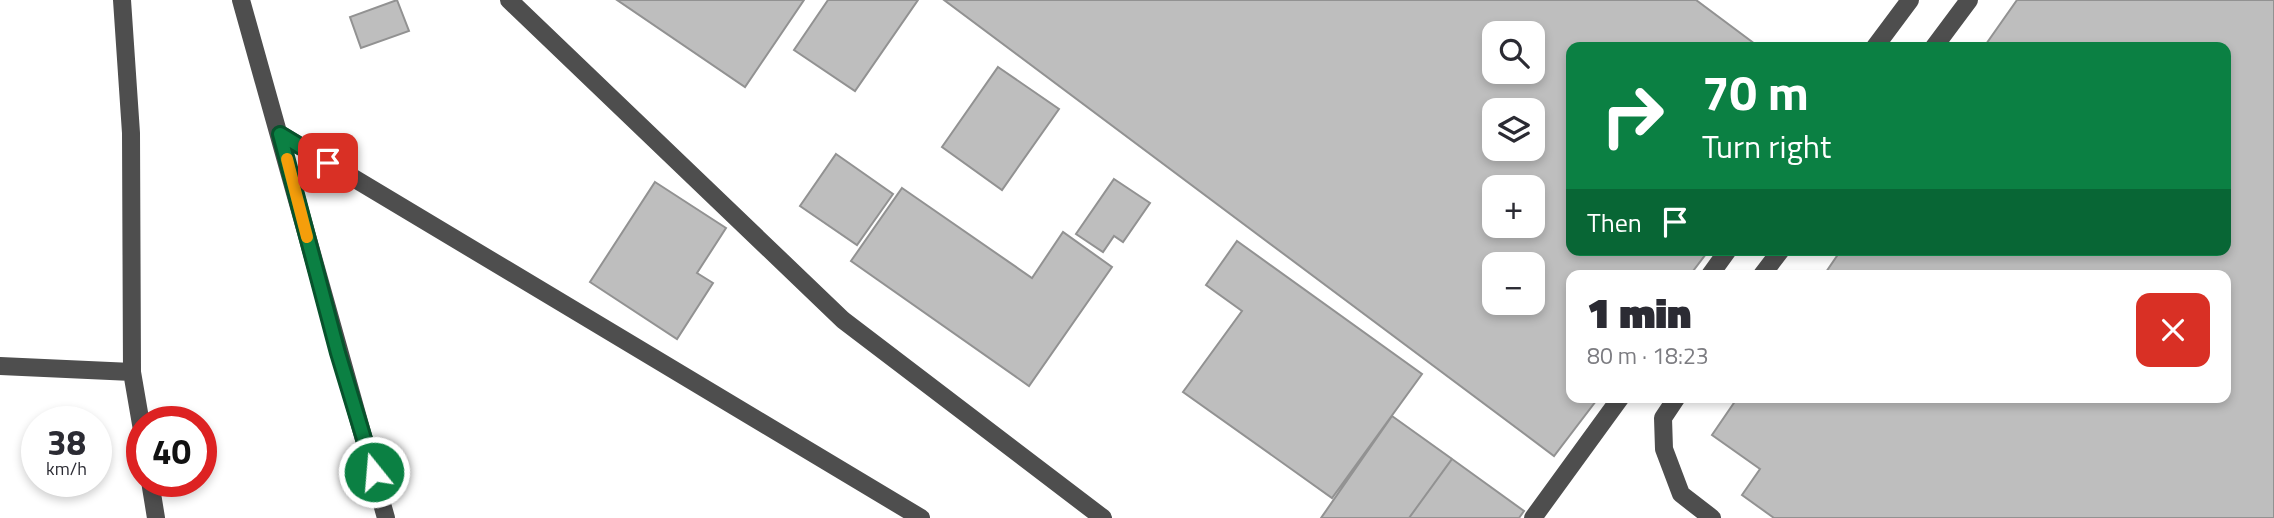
<!DOCTYPE html>
<meta charset="utf-8">
<style>
:root{--surface:#fff;--page:#f2f2f3;--text:#2b2b33;--muted:#7c7c81}
body{margin:0;font-family:"Titillium Web",sans-serif;background:var(--page);color:var(--text);height:100vh;display:flex;flex-direction:column;font-size:26px;white-space:nowrap}
*{box-sizing:border-box;margin:0}
p{font-size:23px;color:var(--muted)}
.icon{flex:none;width:38px;height:38px;fill:none;stroke:currentColor;stroke-width:2;stroke-linecap:round;stroke-linejoin:round}
.map{position:relative;flex:1;overflow:hidden}
.drawer{position:absolute;left:1566px;top:270px;width:665px;height:133px;display:flex;flex-direction:column;background:var(--surface);border-radius:14px;box-shadow:0 4px 10px #0003}
.drawer>*{flex:none}
.guide{position:absolute;left:1566px;top:42px;width:665px;height:214px;border-radius:14px;box-shadow:0 4px 10px #0003;background:#0b8043;color:#fff;overflow:hidden}
.tools{position:absolute;left:1482px;top:21px;display:grid;gap:14px}
.tools a{display:grid;place-items:center;width:63px;height:63px;border-radius:14px;background:var(--surface);box-shadow:0 4px 10px #0003;font-size:35px}
.speed{position:absolute;left:21px;top:406px;display:flex;gap:14px;font-size:35px;font-weight:700;text-align:center}
.speed>*{display:grid;place-content:center;width:91px;height:91px;border-radius:50%;background:var(--surface);box-shadow:0 4px 10px #0003;line-height:1}
.speed small{font-size:18px;font-weight:400}
.speed .limit{border:10px solid #d22;background:#fff;color:#111}
.pin{position:absolute;display:grid;place-items:center;width:60px;height:60px;color:#fff;margin:-30px;border-radius:14px;box-shadow:0 4px 10px #0006}
.me{position:absolute;width:77px;margin:-38px;rotate:343deg;stroke-linejoin:round;filter:drop-shadow(0 0 5px #0008)}
.turn{display:flex;align-items:center;gap:24px;height:147px;padding:0 21px;font-size:32px}
.turn .icon{width:91px;height:91px;stroke-width:2.5}
.turn b{display:block;font-size:49px;line-height:60px}
.then{display:flex;align-items:center;height:66px;padding:0 21px;background:#0003;gap:14px;font-size:26px}
.round{display:grid;place-items:center;flex:none;width:74px;height:74px;border-radius:14px;background:var(--page)}
.headline{display:flex;align-items:center;justify-content:space-between;height:119px;padding:0 21px}
h1{font-size:42px;font-weight:800;line-height:52px}
.map>svg:first-child{display:block}
.building{fill:#bebebe;stroke:#929292;stroke-width:2;fill-rule:evenodd}
.lines{fill:none;stroke-linecap:round;stroke-linejoin:round}
.minor{stroke:#4e4e4e;stroke-width:18}
.route-casing{stroke:#07532c;stroke-width:18}
.route{stroke:#0b8043;stroke-width:12}
.slow{stroke:#f59e0b;stroke-width:12}
</style>
<div class="map">
<svg width="2274" height="518" viewBox="0 0 2274 518">
<rect width="100%" height="100%" fill="#fff"/>
<!-- building -->
<path class="building" d="M397 0 409 31 361 48 350 17Z
M617 0H804L745 87Z
M828 0H918L855 91 794 50Z
M944 0H1696L1759 47H1572V250H1709L1690 275H1572V397H1599L1554 456ZM1494 33H1533V72H1494ZM1494 110H1533V149H1494ZM1494 187H1533V226H1494ZM1494 264H1533V303H1494Z
M2017 0H2274V518H1774L1742 495 1760 469 1712 435 1738 397H2226V275H1824L1841 250H2226V47H1984Z
M998 67 1059 109 1002 190 942 147Z
M836 154 893 194 857 245 800 206Z
M1114 179 1150 203 1123 242 1114 236 1103 252 1076 234Z
M655 182 726 228 697 273 713 283 677 339 590 282Z
M902 188 1032 278 1063 232 1112 267 1029 386 851 261Z
M1237 241 1422 374 1332 498 1183 392 1242 311 1206 285Z
M1392 416 1452 459 1409 518H1321Z
M1452 459 1524 511 1519 518H1409Z"/>
<g class="lines">
<!-- minor -->
<path class="minor" d="M122 0 131 133 132 372 142 430
M241 0 386 518
M509 0 843 320 1103 518
M1875 47 1910 0
M1934 47 1969 0
M280 134 921 518
M1710 275 1728 250
M1762 275 1781 250
M0 366 132 372
M1677 397 1663 418 1664 449 1681 494 1712 518
M150 481 156 518
M1533 518 1621 397"/>
</g>
<g class="lines">
<defs>
<path id="route" d="M328 163 280 134 338 353 374 472"/>
</defs>
<!-- route casing -->
<use href="#route" class="route-casing"/>
<!-- route -->
<use href="#route" class="route"/>
<!-- slow -->
<path class="slow" d="M287 159 307 237"/>
</g>
</svg>
<div class="tools">
<a><svg class="icon" aria-label="search" viewBox="0 0 24 24"><circle cx="10" cy="10" r="6"/><path d="M15 15l6 6"/></svg></a>
<a><svg class="icon" aria-label="layers" viewBox="0 0 24 24"><path d="M12 4l9 5-9 5-9-5zM3 14l9 5 9-5"/></svg></a>
<a>+</a>
<a>−</a>
</div>
<div class="speed"><div>38<small>km/h</small></div><div class="limit">40</div></div>
<div class="pin" style="left:328px;top:163px;background:#d93025"><svg class="icon" aria-label="arrive" viewBox="0 0 24 24"><path d="M6 21V4h12l-3 4 3 4H6"/></svg></div>
<svg class="me" style="left:374px;top:472px" viewBox="-20 -20 40 40"><circle r="17" fill="#0b8043" stroke="#fff" stroke-width="3"/><path d="M0-11L8 9 0 5-8 9z" fill="#fff"/></svg>
<div class="guide">
<div class="turn"><svg class="icon" aria-label="right" viewBox="0 0 24 24"><path d="M7 20v-9h11M14 6l5 5-5 5"/></svg><div><b>70 m</b>Turn right</div></div>
<div class="then">Then<svg class="icon" aria-label="arrive" viewBox="0 0 24 24"><path d="M6 21V4h12l-3 4 3 4H6"/></svg></div>
</div>
<section class="drawer">
<div class="headline"><div><h1>1 min</h1><p>80 m · 18:23</p></div><a class="round" style="background:#d93025;color:#fff"><svg class="icon" aria-label="close" viewBox="0 0 24 24"><path d="M6 6l12 12M18 6L6 18"/></svg></a></div>
</section>
</div>
